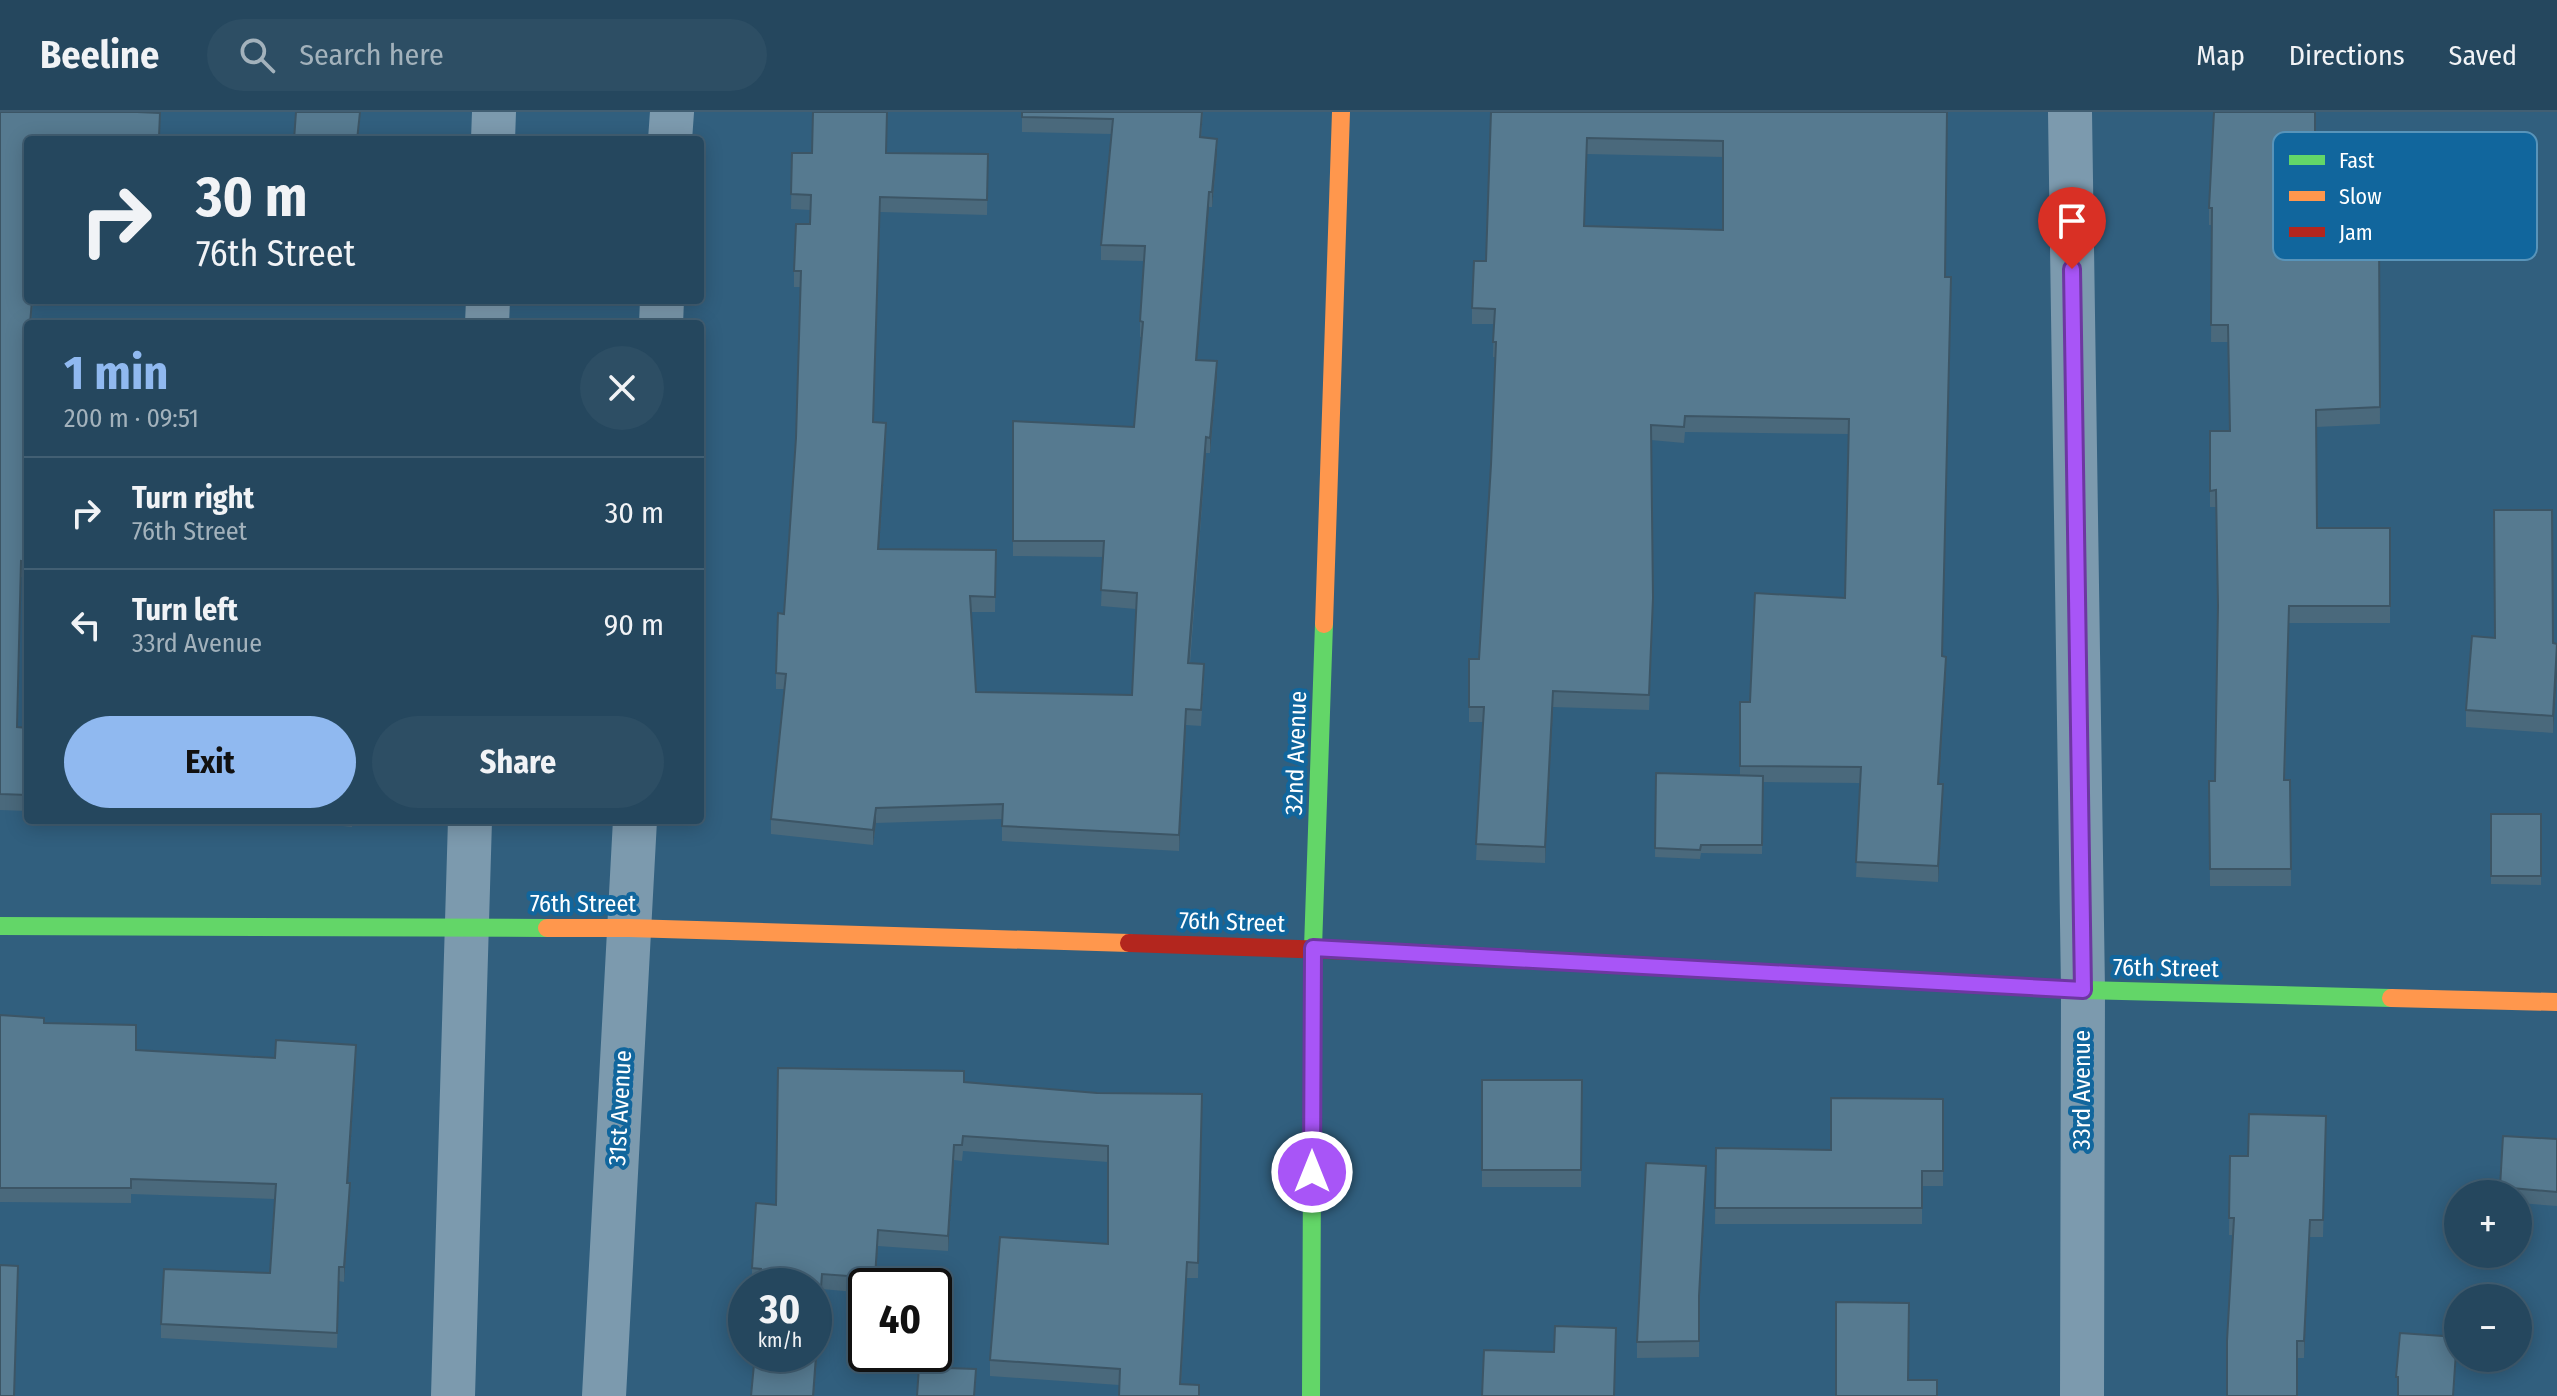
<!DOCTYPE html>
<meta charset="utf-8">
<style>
:root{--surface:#25475e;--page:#2d4e64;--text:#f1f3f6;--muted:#a3b2bc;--line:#425f73;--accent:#90b9f0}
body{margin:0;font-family:"Fira Sans Condensed",sans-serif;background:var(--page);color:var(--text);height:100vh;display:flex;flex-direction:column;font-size:30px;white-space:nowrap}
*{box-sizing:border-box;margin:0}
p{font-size:26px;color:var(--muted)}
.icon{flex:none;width:44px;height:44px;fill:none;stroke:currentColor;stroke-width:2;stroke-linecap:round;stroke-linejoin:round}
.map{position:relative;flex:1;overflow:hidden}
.sheet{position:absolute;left:24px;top:208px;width:680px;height:504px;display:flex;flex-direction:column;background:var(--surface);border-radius:8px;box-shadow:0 4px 20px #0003,0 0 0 2px var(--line)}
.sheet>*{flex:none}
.guide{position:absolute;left:24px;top:24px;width:680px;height:168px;border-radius:8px;box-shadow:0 4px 20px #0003,0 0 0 2px var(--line);background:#25475e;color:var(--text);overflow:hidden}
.controls{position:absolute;left:2444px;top:1068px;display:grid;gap:16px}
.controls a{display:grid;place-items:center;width:88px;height:88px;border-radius:50%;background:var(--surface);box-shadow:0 4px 20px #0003,0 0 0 2px var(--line);font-size:40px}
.speed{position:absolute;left:728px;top:1156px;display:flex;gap:16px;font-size:40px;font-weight:700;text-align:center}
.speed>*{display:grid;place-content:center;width:104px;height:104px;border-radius:50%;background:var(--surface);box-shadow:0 4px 20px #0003,0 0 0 2px var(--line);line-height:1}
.speed small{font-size:20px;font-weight:400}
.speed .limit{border:4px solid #111;border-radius:12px;background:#fff;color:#111}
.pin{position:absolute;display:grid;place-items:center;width:68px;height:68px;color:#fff;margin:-82px -34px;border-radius:50% 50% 50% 0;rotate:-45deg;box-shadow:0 0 8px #0007}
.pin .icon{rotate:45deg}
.me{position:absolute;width:88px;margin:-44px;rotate:0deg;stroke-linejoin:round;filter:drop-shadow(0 0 6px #0008)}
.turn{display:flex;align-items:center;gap:28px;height:168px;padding:0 40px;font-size:36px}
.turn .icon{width:104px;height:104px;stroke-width:2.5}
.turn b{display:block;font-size:56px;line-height:68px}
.round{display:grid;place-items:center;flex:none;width:84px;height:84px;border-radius:42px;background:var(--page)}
.summary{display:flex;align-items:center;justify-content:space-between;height:136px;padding:0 40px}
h1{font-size:48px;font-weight:700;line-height:60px;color:var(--accent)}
.action{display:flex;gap:16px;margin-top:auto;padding:16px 40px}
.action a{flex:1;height:92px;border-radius:48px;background:var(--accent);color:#111;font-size:32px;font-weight:700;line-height:92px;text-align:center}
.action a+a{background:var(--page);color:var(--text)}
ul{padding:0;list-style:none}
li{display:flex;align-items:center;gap:24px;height:112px;padding:0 40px;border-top:2px solid var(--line)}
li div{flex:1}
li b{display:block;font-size:30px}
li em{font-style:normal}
header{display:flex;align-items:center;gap:48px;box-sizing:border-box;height:112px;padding:0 40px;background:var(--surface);border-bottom:2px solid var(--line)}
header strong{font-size:38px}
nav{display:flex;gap:44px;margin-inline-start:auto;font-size:28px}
.search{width:560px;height:72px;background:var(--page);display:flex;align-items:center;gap:20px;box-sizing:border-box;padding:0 28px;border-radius:44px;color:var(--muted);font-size:30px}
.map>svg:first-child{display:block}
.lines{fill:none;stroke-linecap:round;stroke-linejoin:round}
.street{stroke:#7c9aae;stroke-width:44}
.fast{stroke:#63d668;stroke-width:18}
.slow{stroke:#ff974d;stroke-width:18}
.jam{stroke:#b3261e;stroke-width:18}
.wall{fill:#4a697c;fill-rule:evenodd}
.shaded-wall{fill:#3c5565}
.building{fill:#567a90;stroke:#3c5565;stroke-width:2;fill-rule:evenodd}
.route-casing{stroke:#6d37a1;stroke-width:20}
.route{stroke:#a855f7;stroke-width:14}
.labels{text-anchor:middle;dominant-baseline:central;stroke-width:8;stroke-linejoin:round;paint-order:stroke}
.street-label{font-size:24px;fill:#fff;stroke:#11669d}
.key{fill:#11669d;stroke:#5894ba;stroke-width:2}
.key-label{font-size:22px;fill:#fff}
</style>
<header>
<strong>Beeline</strong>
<div class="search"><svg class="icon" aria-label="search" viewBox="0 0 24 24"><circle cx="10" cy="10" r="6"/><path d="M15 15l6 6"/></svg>Search here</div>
<nav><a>Map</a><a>Directions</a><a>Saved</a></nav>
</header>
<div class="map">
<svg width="2557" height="1284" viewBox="0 0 2557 1284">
<rect width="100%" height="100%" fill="#315f7e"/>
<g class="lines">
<!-- street -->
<path class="street" d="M2070 0 2083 878 2082 1284
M493 28 494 0
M670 28 672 0
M487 212 488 188
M661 212 662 188
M453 1284 470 708
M604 1284 635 708"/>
<!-- fast -->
<path class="fast" d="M0 814 547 816
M1899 868 2083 878 2391 886
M1311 1284 1313 836 1324 512"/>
<!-- slow -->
<path class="slow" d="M1324 512 1341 0
M547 816H629L1129 831
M1413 841 1899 868
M2391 886 2557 890"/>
<!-- jam -->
<path class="jam" d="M1129 831 1413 841"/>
</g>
<!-- wall -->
<path class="wall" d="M0 0 28 28 33 188 31 212H28V465H21L18 615 28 616V699L0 698Z
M1022 0H1203L1201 25 1217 42 1212 95H1209L1197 248 1217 265 1210 341H1206L1190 551 1204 567 1201 614 1186 613 1179 739 1002 729V707L876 711 873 733 771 722V707L785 577H776V561L784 502 796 326 801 175H794V159L810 112V98L791 97 792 41 988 42 987 103 880 100 873 310 886 326 879 437 996 438 995 500H971L976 580 1132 583 1136 497 1101 494 1103 445 1013 444V309L1134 315 1142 225H1140V209L1144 149 1101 148V133L1111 22 1022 20Z
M1491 0H1948L1946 41 1943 544 1946 560 1939 672 1943 687 1938 770 1856 765 1860 671 1763 670 1762 742 1701 741 1700 747 1655 745 1656 661 1740 663V590H1750L1845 486 1849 322 1685 320 1684 331 1651 328 1653 502 1649 598 1553 595 1545 751 1476 748 1483 610H1469V547H1479L1491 353 1495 245H1493L1494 212H1472V196L1486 149ZM1587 42 1723 45V118L1584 114Z
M2315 60 2415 64 2414 140 2379 139 2380 312 2316 315 2317 416H2390V511H2289L2285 668H2290L2291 774H2210L2209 669H2215L2218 501 2216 395H2210V319H2230L2228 230H2211L2212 113H2209V96Z
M289 188H370V193L289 190Z
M2495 526 2557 532V564L2553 621 2466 615V598Z
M2491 702H2541V773L2491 772Z
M288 708H352V715Z
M0 903 44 911 136 938 275 946 356 948 348 1071 350 1086 344 1170 339 1169 337 1236 161 1226V1212L270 1161 275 1087 131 1082V1091L0 1090Z
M1482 968H1582L1581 1075H1482Z
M964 970 1097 981 1202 982 1198 1166H1187L1181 1272 1119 1273 990 1264V1248L1108 1132V1050L963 1039 962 1049 954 1048 948 1139 878 1134 875 1174H866V1181L822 1177 814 1284H751L760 1172H752V1156L776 1093Z
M1943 987V1074H1922V1112H1715L1716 1036 1831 1038Z
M2326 1004 2323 1125H2310L2304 1246H2297L2233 1123H2229L2230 1044H2248Z
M2557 1027V1094L2518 1091V1082H2500V1075Z
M1706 1070 1699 1199V1245L1637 1246V1230Z"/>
<!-- shaded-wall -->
<path class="shaded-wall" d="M1217 27V42L1212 95V80Z
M1209 80V95L1196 263V248Z
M1217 249V265L1210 341V326Z
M886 311V326L878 453V437Z
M1206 325V341L1188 566V551Z
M1946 545V560L1938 687V672Z
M2557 547V564L2553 621V604Z
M1553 579V595L1545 751V735Z
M1186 597V613L1179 739V723Z
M1943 672V687L1938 770V754Z
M876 696V711L873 733V718Z
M356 933V948L347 1086V1071Z
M954 1033V1048L948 1139V1124Z
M1706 1054V1070L1699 1200V1184Z
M350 1071V1086L344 1170V1155Z
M2310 1108V1125L2304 1246V1229Z
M878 1118V1134L875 1174V1166Z
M1187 1150V1166L1180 1284Z
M822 1162V1177L814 1284H813Z"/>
<!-- building -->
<path class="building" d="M0 0H137L160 1 159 25 257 28H28V188H32L30 212H28V450L21 449 17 615 28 616V683L0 682Z
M296 0H360L357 28H294Z
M813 0H887L886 41 988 42 987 88 880 85 873 310 886 311 878 437 996 438 995 485 970 484 976 580 1132 583 1137 481 1101 478 1104 429H1013V309L1134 315 1143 210 1140 209 1145 134 1101 133 1113 7 1022 5V0H1202L1200 25 1217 27 1212 80H1209L1196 248 1217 249 1210 326 1206 325 1188 551 1204 552 1201 598 1186 597 1179 723 1002 714 1003 692 876 696 873 718 771 707 786 562 776 561 778 501 784 502 796 326 801 159H794L796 112H810L811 83 791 82 792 41H812Z
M1491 0H1947L1945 165H1951L1942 544 1946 545 1938 672H1943L1938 754 1856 750 1861 655 1740 654V590H1750L1755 481 1845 486 1849 307 1685 304 1684 315 1651 313 1653 486 1649 583 1553 579 1545 735 1476 732 1484 595H1469V547H1479L1491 353 1496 230H1493L1495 197 1472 196 1474 149H1486ZM1587 26 1723 29V118L1584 114Z
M2214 0H2315V60L2415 64 2414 123H2379L2380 295 2316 298 2317 416H2390V494H2289L2284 668H2290L2291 757H2210L2209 669H2215L2218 494 2216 378 2210 379V319H2230L2228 213H2211L2212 96H2209Z
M2494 398H2552L2553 531 2557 532 2553 604 2466 598 2472 524 2495 526Z
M1656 661 1763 664 1762 733H1701L1700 738 1655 736Z
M2491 702H2541V764H2491Z
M0 903 44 906V911L136 913V938L275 946 276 928 356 933 347 1071H350L344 1155H339L337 1221 161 1212 164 1157 270 1161 276 1072 131 1067V1076H0Z
M778 956 964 959V970L1097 981 1202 982 1198 1151 1187 1150 1180 1272 1199 1273V1284H1119L1120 1257 990 1248 1000 1125 1108 1132V1034L963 1024 962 1033H954L948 1124 878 1118 875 1166 822 1162 813 1284H751L755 1242H814V1174H760L761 1157 752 1156 756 1091 776 1093Z
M1482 968H1582L1581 1058H1482Z
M1831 986 1943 987V1059H1922V1096H1715L1716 1036 1831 1038Z
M2249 1002 2326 1004 2323 1108H2310L2304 1229H2297V1284H2227V1229L2234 1106H2229L2230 1044H2248Z
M2503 1024 2557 1027V1080L2500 1075Z
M1646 1051 1706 1054 1699 1184V1229L1637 1230Z
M0 1153 18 1154 14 1284H0Z
M1836 1190 1909 1191 1908 1268H1937V1284H1836Z
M1555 1214 1616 1216 1614 1284H1482L1484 1238 1554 1240Z
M2400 1221 2457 1225 2453 1284H2398V1265H2396Z
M919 1255 976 1257 974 1284H917Z"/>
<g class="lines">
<defs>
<path id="route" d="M1312 1060 1313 836 2083 878 2072 157"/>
</defs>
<!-- route casing -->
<use href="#route" class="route-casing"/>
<!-- route -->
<use href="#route" class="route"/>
</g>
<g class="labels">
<!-- street labels -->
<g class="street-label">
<text transform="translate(1296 641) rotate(-88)">32nd Avenue</text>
<text x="583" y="792">76th Street</text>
<text transform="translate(1232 810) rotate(2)">76th Street</text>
<text transform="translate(2166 856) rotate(1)">76th Street</text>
<text transform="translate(2082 978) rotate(-90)">33rd Avenue</text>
<text transform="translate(620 996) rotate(-87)">31st Avenue</text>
</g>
</g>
<!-- legend -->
<rect x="2273" y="20" width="264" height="128" rx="12" class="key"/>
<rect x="2289" y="43" width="36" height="10" fill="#63d668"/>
<rect x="2289" y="79" width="36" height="10" fill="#ff974d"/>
<rect x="2289" y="115" width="36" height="10" fill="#b3261e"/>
<g class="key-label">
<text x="2339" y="56">Fast</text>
<text x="2339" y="92">Slow</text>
<text x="2339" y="128">Jam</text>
</g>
</svg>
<div class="controls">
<a>+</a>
<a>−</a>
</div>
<div class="speed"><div>30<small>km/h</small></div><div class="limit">40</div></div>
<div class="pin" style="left:2072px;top:157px;background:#d93025"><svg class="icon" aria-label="arrive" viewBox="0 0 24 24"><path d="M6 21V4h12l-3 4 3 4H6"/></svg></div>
<svg class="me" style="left:1312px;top:1060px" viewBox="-20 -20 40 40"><circle r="17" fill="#a855f7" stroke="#fff" stroke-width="3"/><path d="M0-11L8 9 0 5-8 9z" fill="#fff"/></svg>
<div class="guide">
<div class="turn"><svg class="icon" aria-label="right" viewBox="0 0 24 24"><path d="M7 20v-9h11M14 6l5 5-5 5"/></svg><div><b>30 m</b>76th Street</div></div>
</div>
<section class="sheet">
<div class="summary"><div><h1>1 min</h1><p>200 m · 09:51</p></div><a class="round"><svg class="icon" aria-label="close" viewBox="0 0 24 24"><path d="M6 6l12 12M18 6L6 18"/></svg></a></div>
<ul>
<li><svg class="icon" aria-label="right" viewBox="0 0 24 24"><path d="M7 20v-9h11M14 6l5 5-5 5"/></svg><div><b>Turn right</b><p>76th Street</p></div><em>30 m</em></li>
<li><svg class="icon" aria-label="left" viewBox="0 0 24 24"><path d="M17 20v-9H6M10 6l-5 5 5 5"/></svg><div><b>Turn left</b><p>33rd Avenue</p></div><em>90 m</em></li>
</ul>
<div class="action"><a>Exit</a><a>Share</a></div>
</section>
</div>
